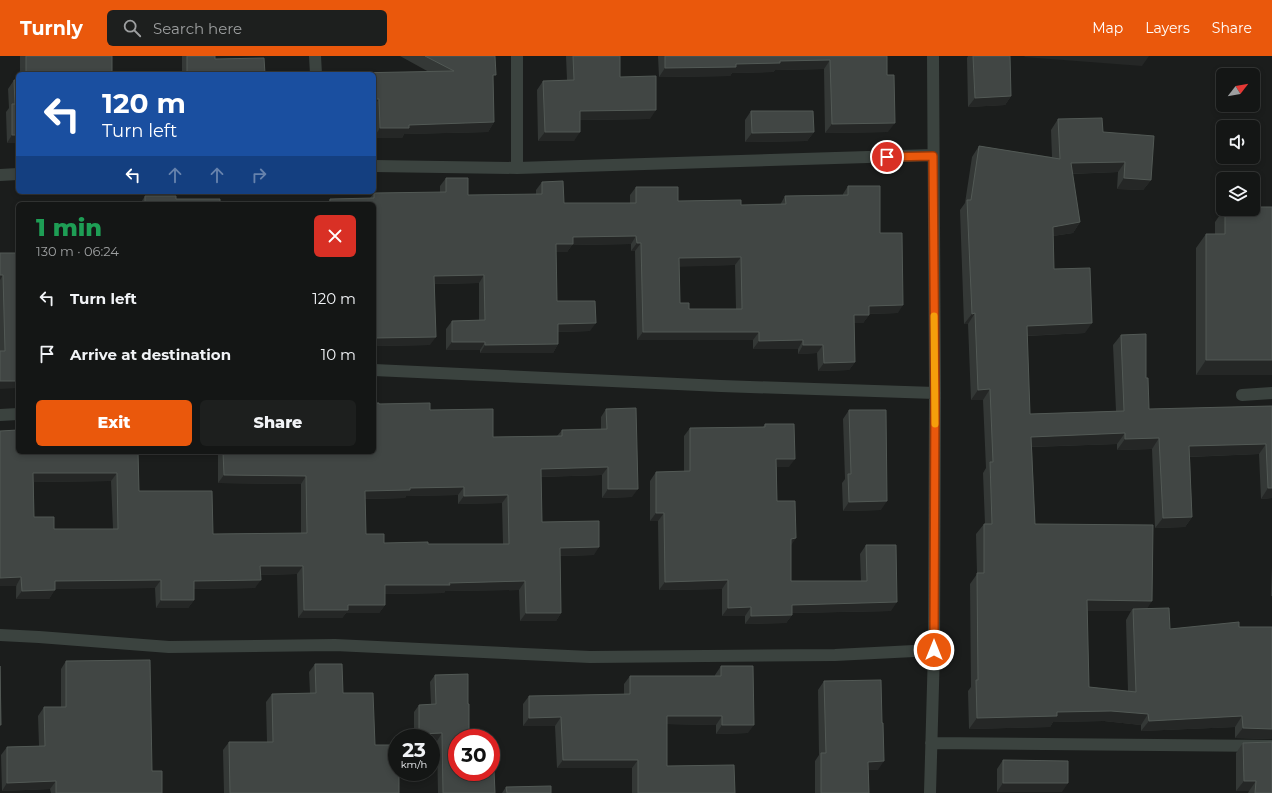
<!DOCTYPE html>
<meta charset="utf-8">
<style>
:root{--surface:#141615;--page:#1d1f1e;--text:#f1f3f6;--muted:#9d9fa0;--line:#333534;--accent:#ea580c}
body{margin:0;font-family:Montserrat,sans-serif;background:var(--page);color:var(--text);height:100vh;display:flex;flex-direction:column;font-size:15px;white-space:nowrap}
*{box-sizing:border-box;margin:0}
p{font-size:13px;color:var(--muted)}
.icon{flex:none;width:22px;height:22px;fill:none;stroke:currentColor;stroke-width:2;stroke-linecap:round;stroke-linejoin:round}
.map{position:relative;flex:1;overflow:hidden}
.side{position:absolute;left:16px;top:146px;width:360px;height:252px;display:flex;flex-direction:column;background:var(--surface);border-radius:6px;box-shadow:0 2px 6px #0003,0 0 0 1px var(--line)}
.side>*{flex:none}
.banner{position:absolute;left:16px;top:16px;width:360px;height:122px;border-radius:6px;box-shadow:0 2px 6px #0003,0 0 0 1px var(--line);background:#1a4fa0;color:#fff;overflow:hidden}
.needle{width:26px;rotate:59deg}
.fabs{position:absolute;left:1216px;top:12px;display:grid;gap:8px}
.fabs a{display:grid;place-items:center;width:44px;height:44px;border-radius:6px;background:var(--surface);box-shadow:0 2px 6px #0003,0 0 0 1px var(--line);font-size:20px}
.speed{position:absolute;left:388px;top:673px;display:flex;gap:8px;font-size:20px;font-weight:700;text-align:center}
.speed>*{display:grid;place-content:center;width:52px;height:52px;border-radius:50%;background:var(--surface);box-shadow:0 2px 6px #0003,0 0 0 1px var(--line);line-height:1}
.speed small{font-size:10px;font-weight:400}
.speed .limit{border:6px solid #d22;background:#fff;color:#111}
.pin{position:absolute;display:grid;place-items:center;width:34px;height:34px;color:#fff;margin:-17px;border:2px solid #fff;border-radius:50%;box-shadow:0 1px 4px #0007}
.me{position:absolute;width:44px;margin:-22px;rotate:0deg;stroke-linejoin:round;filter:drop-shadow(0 0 3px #0008)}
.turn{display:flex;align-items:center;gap:14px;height:84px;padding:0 20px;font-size:18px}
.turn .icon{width:52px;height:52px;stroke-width:2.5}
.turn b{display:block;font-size:28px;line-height:34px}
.lanes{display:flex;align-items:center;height:38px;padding:0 20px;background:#0003;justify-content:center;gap:20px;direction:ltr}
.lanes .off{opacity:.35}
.round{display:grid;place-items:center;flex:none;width:42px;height:42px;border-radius:6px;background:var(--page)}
.head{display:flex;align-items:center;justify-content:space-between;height:68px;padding:0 20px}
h1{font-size:24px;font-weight:800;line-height:30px;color:#1e9e55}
.button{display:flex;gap:8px;margin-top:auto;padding:8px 20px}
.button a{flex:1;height:46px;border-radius:6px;background:var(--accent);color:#fff;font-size:16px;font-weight:800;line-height:46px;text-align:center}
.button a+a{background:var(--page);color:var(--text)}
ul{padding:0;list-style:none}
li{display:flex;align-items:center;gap:12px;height:56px;padding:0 20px}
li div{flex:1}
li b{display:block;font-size:15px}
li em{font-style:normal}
header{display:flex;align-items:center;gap:24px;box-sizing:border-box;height:56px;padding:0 20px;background:var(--accent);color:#fff}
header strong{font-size:19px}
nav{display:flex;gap:22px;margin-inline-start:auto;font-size:14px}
.search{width:280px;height:36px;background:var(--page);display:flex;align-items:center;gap:10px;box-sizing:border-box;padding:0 14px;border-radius:6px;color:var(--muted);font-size:15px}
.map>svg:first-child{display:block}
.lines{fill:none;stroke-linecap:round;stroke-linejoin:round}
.minor{stroke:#3b433f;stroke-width:12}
.wall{fill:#343836;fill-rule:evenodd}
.shaded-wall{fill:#252726}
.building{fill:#414644;stroke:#525955;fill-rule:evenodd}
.route-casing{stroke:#983908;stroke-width:10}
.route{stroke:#ea580c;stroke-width:7}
.slow{stroke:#f59e0b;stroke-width:7}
</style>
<header>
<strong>Turnly</strong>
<div class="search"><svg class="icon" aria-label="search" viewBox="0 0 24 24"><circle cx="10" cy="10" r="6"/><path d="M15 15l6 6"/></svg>Search here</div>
<nav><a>Map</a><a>Layers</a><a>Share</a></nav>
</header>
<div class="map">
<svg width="1272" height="737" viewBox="0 0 1272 737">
<rect width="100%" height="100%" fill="#1b1d1c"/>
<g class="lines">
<!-- minor -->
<path class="minor" d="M315 0 316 18
M374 110 517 112 933 99
M517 112V0
M0 119 18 118
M374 314 721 330 935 337
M1242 339 1272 337
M0 359 18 358
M0 579 39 581 169 591 335 589 590 601 835 599 934 594
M931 687 1272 690
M930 737 934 594 935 337 933 0"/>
</g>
<!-- wall -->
<path class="wall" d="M20 0H112V18H20Z
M182 0H215V3L265 18H182Z
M400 0H495L493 23 494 66 488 76 404 78 402 82H374V18H353V17L429 16Z
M566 0H620V21L650 63 580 64 574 85H538L537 34 543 25 567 24Z
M658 0H887L888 76 825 77 824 13 775 14 773 16 732 17 730 20 659 21Z
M968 0H1010L1011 40 1005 49 968 51 967 2Z
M14 24H18V87H7L6 56 9 52 8 33Z
M751 55 814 76 807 85 745 86V64Z
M1058 63 1103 76 1151 124 1143 134 1117 133 1118 116 1072 118 1080 166 1073 177 1053 180 1054 213 1085 277 1027 280 1030 358 1116 355 1113 289 1121 279 1146 322 1149 353 1272 350V442L1261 443 1259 398 1190 401 1192 461 1185 471 1155 472 1152 393 1117 394V388L1032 391 1035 468 1146 553 1170 573 1239 571H1272V683L1235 682V671L1141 675V669L1104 665 1053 666 1050 671 969 673 968 635 971 631 970 528 977 518 976 478 984 468H985L983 417 986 412 983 344H971L968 268H964L960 154 965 147 972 101 979 90 1052 101 1051 74ZM1087 555H1131L1126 564 1128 635 1089 631Z
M446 122 468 139H536V134L542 126 564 147H630V139L636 131 678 145 741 149H780L785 140 843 139V138L848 130 880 177 898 257 869 258V259L863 267H854L855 306 849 314 818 315 817 297 798 298V293H753V284H637L635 195H631V188L572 189 567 196H556L557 245 590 275 558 276V288L553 297H480V294H446V273L452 265 479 264V227L435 228 430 289 374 290V148H327L330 143 370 142 374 137H440V130ZM735 209 736 253H689L680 247 679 210Z
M145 140 176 143 220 148H140Z
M1272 151V319H1196V192L1206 178H1215V166L1224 153H1253Z
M0 197H18L0 333Z
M379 348 430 354 493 381 557 380 562 374 601 373V361L606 353 632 441 602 442V419L541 421 542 466 594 499 560 500 561 557 556 565H520L519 534 445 535 444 537 385 538V549L379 557H346L342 562H298L297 518 260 519 255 532 194 533V544L188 552H156L155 532 55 533 49 543H16L18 396H138L139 435 213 478 301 477V428L218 427V396H374ZM111 425 113 473H54L34 461V426ZM458 439V448L502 447 503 488H428L384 487 366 478 365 443 405 442 406 440Z
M849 354 881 454 843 455 842 427 845 423 843 363Z
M765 368 789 411H777V445L791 490V525H861L860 498 866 489 891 555 792 557V559L786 567 745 568V560H722V533L659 534 658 465H650V425L656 416H684V380L690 372 763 371Z
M1272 510V540H1271Z
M66 605 152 715 162 737H51L50 733 2 735 1 699 7 691 39 690 38 660 44 651H61V613Z
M315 608 343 637 375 689 399 737H224L223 694 229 686H267L266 646 272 638 310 637 309 616Z
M721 610 748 677 716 678V669L667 668V710L735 737H632V712H557L555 670H523V648L529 640 624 638V628L630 620H715V619Z
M435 619 457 682 495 737H438L437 685H431V682H414V656L419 649 431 648 430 626Z
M824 625 878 714H868L869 737H815V705L819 699 818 634Z
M1243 687 1272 737H1248L1249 735H1236V697Z
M1003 704 1062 736H997V713Z
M506 731 551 737H502Z"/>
<!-- shaded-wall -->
<path class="shaded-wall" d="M1025 0H1149L1142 10 1024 1Z
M830 4 824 13 775 14 773 16 732 17 730 20 659 21 665 12 780 5Z
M1011 40 1005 49 968 51 975 42Z
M374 43H379L374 50Z
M656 54 650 63 573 64 580 55Z
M494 66 488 76 404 78 402 82H374V81L380 72 409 69Z
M895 67 888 76 825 77 832 68Z
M545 76H580L574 85H538Z
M814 76 807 85 745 86 752 77Z
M12 79H18V87H7Z
M1125 106 1118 116 1063 118 1071 107Z
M1124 122 1151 124 1143 134 1117 133Z
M1080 166 1073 177 1045 181 1053 171Z
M636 180 631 188 572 189 567 196H550L556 188 573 181Z
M637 187H641L635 195H631Z
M741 201 735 209 674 211 679 202Z
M0 219H3L0 224Z
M484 219 479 227 429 228 434 220Z
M903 249 898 257 863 258 869 250Z
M975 257 968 268H964L972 258Z
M854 259H869L863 267H849Z
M596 267 590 275 552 276 558 268Z
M1092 267 1085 277 1019 280 1027 270Z
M643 276H759L753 284H637Z
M436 281 430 289 374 290V282Z
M803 284 798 293H753L759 285Z
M452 286H485L480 294H446Z
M558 288 553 297H480L485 289Z
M803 289H823L817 297 798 298Z
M1206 304H1272V319H1196Z
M855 306 849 314 818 315 824 307Z
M0 325H18V332L0 333Z
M990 333 983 344H971L978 334Z
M1125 377 1117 388 1024 391 1031 381Z
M1159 382 1152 393 1117 394 1125 383Z
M1266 388 1259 398 1182 401 1189 390Z
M776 403H795L789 411H770Z
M608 411 602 419 535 421 541 413Z
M33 417H117L111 425 28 426Z
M224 419 306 420 301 428 218 427Z
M464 431 458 439 406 440 405 442 359 443 365 435 410 432Z
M1268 432H1272V442L1261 443Z
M608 433H638L632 441 602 442Z
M508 439 502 447 458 448 464 440Z
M887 445 881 454 843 455 849 446Z
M656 457H664L658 465H650Z
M1192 461 1185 471 1155 472 1163 462Z
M796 482 790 491 791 483Z
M599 491 594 499 554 500 560 492Z
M260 510H303L297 518 255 519Z
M21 521 16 530H0V522Z
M161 524 155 532 49 533 55 525Z
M261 524 255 532 188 533 194 525Z
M728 524 722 533 659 534 665 526Z
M525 525 519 534 445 535 444 537 379 538 385 529 449 527Z
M55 534 49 543H16L22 535Z
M161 544H194L188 552H156Z
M1087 544 1152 545 1145 556 1133 553 1131 555H1080Z
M897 546 891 555 786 557 792 549Z
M348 549H385L379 557H346L342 562H298L304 554Z
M751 551 745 560H722L728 552Z
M526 557H561L556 565H520Z
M792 559 786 567 745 568 751 560Z
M1111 655 1148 658 1141 669 1104 665 1053 666 1050 671 969 673 977 662 1057 656Z
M667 660H722L716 669 661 668Z
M1242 660 1235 671 1141 675 1149 665Z
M561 661 555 670H523L529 662Z
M722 669H754L748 677 716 678Z
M1243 672 1272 673V683L1235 682Z
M442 677 437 685H431V682H416L419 678Z
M563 704H638L632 712H557Z
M884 705 878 714H862L868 706Z
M56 725 50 733 2 735 7 727Z
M1244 725H1256L1249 735H1236Z
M1003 727H1068L1062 736H997Z"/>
<!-- building -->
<path class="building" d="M26 0H112V18H26Z
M187 0H215V3L264 2 265 18H187Z
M425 0H495L496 19H493L494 66 409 69V72H380L379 43H374V18H353V17L454 15Z
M573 0H620V21L656 20V54L580 55V76H545L543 25 574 24Z
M665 0H887V19H894L895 67 832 68 830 4 780 5V7L736 8V11L665 12Z
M973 0H1010L1011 40 975 42Z
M14 24H18V79H12V48H15Z
M751 55H813L814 76 752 77Z
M1102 62 1103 76 1154 80 1151 124 1124 122 1125 106 1071 107 1080 166 1053 171 1054 213 1090 212 1092 267 1027 270 1030 358 1124 355 1121 279 1146 278V322H1148L1149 353 1272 350V432H1268L1266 388 1189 390 1192 461 1163 462 1159 382 1125 383V377L1031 381 1035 468 1153 469 1152 545 1087 544 1089 631 1136 636 1133 553 1169 552 1170 573 1239 566V571H1272V673L1243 672 1242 660 1149 665 1148 658 1111 655 1057 656V660L977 662 976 624H978L977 517H984V468H992L990 406H993L990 333 978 334 975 257 972 258 967 144H971L979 90 1060 103 1058 63Z
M446 122H468V139L542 138V126L563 125 564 147H636V131H678V145L741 144V149L786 148 785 140 848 139V130H880V177H902L903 249 869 250V259H854L855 306 824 307 823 289H803V284L759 285V276H643L641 187H637L636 180 573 181V188H556L557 245H595L596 267 558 268V288L485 289V286H452V265L485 264 484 219 434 220 436 281 374 282V148H330V143L374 142V137L446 136ZM741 201 742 253H689V247H680L679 202Z
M145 140H176V143H220V148H145Z
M1253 151H1272V304H1206V178H1225V153H1253Z
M0 197H18V325H0V295H5L3 219H0Z
M374 347H379V348L430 347V354L493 353V381L562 380V374L607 373 606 353 636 352 638 433H608V411L541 413 542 466 599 465V491L560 492 561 557H526L525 525 449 527 450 529H385V549H348V554H304L303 510H260L261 524 194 525V544H161V524L55 525V534L22 535 21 521 0 522V375L18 374V396H138L139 435H212L213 478 307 477 306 420 224 419 223 396H374ZM33 417H117L118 473H54V461H34ZM464 431V440L508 439 509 488H428V486L384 487V478H366L365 435 410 434V432Z
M849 354H886L887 445 849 446 848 418H851Z
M765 368H794L795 403H776L777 445H795L796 482 791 483V525H867L866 489H896L897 546 792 549V559L751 560V551L728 552V524L665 526 664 457H656V416L690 415V372L765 371Z
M150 604 152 715H162V737H56V725L7 727V691L45 690 44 651H66V605Z
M315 608H342L343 637H373L375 689H397V716H399V737H230L229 686H273L272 638 316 637Z
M0 610 1 669H0Z
M721 610H753L754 669H722V660H667V710L734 709 735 737H638V704H563L561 661 529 662V640L630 638V620H721Z
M468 618V648H469V682H457V716H491V691H493L495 737H443L442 677 419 678V649L436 648 435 619Z
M881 624 882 667H883L884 705 868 706 869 737H821V697H826L824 625Z
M1272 686V737H1255L1256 725H1244L1243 687Z
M1003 704 1068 705V727H1003Z
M551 730V737H507L506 731Z"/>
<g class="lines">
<defs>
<path id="route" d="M887 101 933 100 935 337 934 594"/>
</defs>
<!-- route casing -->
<use href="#route" class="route-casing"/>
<!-- route -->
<use href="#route" class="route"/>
<!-- slow -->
<path class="slow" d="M934 260 935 368"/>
</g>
</svg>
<div class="fabs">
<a><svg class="needle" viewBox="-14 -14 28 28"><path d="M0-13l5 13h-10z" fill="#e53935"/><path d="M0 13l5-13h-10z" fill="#9d9fa0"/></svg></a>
<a><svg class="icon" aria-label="sound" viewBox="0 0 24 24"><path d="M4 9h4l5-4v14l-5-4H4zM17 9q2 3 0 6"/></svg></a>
<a><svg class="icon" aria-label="layers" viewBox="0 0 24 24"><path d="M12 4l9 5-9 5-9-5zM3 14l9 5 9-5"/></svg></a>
</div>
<div class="speed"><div>23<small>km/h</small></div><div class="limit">30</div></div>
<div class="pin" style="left:887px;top:101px;background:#d93025"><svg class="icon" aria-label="arrive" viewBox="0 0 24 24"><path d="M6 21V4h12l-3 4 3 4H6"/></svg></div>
<svg class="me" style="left:934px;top:594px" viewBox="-20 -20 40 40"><circle r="17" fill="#ea580c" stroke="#fff" stroke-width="3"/><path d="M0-11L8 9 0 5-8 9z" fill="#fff"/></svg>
<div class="banner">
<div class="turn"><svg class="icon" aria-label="left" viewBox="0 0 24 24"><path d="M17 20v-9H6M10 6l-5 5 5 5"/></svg><div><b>120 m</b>Turn left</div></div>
<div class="lanes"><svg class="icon" aria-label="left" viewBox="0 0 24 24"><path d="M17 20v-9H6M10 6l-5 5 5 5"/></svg><svg class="icon off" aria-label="ahead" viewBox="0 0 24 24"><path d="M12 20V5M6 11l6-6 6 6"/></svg><svg class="icon off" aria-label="ahead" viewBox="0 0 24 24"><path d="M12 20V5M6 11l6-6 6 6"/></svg><svg class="icon off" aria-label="right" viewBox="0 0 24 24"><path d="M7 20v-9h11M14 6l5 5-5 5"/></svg></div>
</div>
<section class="side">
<div class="head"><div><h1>1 min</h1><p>130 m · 06:24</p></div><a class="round" style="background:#d93025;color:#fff"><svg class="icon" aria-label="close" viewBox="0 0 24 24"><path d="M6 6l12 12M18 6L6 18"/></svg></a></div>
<ul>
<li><svg class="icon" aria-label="left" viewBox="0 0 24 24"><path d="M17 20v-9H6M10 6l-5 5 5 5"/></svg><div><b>Turn left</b></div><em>120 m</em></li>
<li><svg class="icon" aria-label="arrive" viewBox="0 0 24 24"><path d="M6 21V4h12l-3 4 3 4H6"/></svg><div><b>Arrive at destination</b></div><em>10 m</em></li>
</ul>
<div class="button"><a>Exit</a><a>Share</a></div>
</section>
</div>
